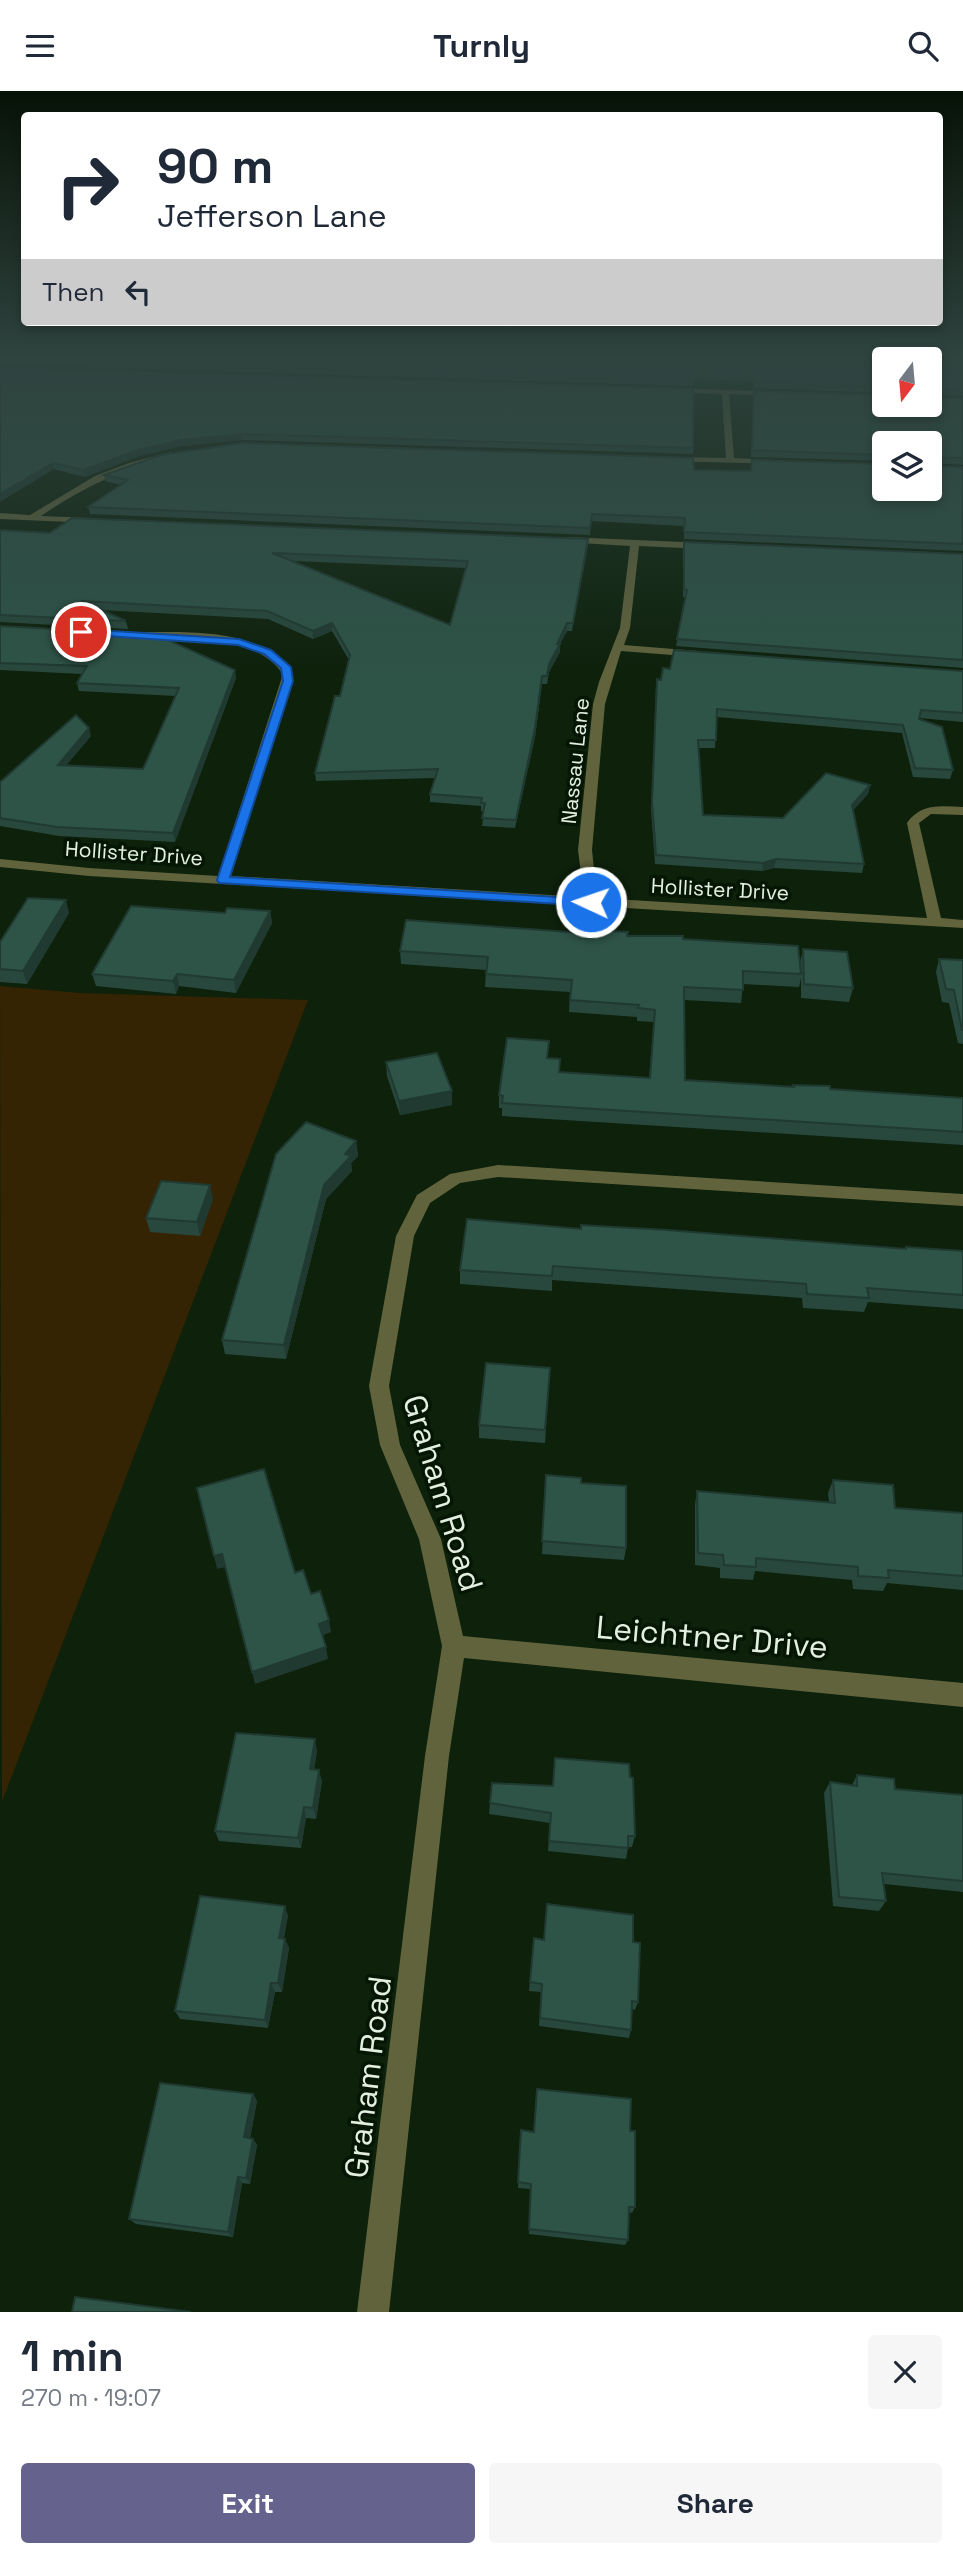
<!DOCTYPE html>
<meta charset="utf-8">
<style>
:root{--surface:#fff;--page:#f6f6f7;--text:#1f2937;--muted:#747a83;--accent:#65638d}
body{margin:0;font-family:"Space Grotesk",sans-serif;background:var(--page);color:var(--text);height:100vh;display:flex;flex-direction:column;font-size:26px;white-space:nowrap}
*{box-sizing:border-box;margin:0}
p{font-size:23px;color:var(--muted)}
.icon{flex:none;width:38px;height:38px;fill:none;stroke:currentColor;stroke-width:2;stroke-linecap:round;stroke-linejoin:round}
.map{position:relative;height:2221px;overflow:hidden}
.details{display:flex;flex-direction:column;background:var(--surface);flex:1}
.details>*{flex:none}
.top-card{position:absolute;left:21px;top:21px;width:922px;height:214px;border-radius:7px;box-shadow:0 4px 10px #0003;background:#fff;color:var(--text);overflow:hidden}
.needle{width:46px;rotate:196deg}
.fabs{position:absolute;left:872px;top:256px;display:grid;gap:14px}
.fabs a{display:grid;place-items:center;width:70px;height:70px;border-radius:7px;background:var(--surface);box-shadow:0 4px 10px #0003;font-size:35px}
.pin{position:absolute;display:grid;place-items:center;width:60px;height:60px;color:#fff;margin:-30px;border:4px solid #fff;border-radius:50%;box-shadow:0 2px 7px #0007}
.me{position:absolute;width:77px;margin:-38px;rotate:273deg;stroke-linejoin:round;filter:drop-shadow(0 0 5px #0008)}
.turn{display:flex;align-items:center;gap:24px;height:147px;padding:0 21px;font-size:32px}
.turn .icon{width:91px;height:91px;stroke-width:2.5}
.turn b{display:block;font-size:49px;line-height:60px}
.then{display:flex;align-items:center;height:66px;padding:0 21px;background:#0003;gap:14px;font-size:26px}
.round{display:grid;place-items:center;flex:none;width:74px;height:74px;border-radius:7px;background:var(--page)}
.headline{display:flex;align-items:center;justify-content:space-between;height:119px;padding:0 21px}
h1{font-size:42px;font-weight:700;line-height:52px}
.primary-button{display:flex;gap:14px;margin-top:auto;padding:14px 21px}
.primary-button a{flex:1;height:80px;border-radius:7px;background:var(--accent);color:#fff;font-size:28px;font-weight:700;line-height:80px;text-align:center}
.primary-button a+a{background:var(--page);color:var(--text)}
header{display:flex;justify-content:space-between;align-items:center;height:91px;padding:0 21px;background:var(--surface);font-size:32px;font-weight:700}
.map>svg:first-child{display:block}
.green{fill:#352403}
.lines{fill:none;stroke-linecap:round;stroke-linejoin:round}
.minor{fill:#61633d;fill-rule:evenodd}
.wall{fill:#28473d;fill-rule:evenodd}
.shaded-wall{fill:#203a32}
.building{fill:#2e5347;stroke:#203a32;stroke-width:2;fill-rule:evenodd}
.route{fill:#1a73e8;stroke:#114b97;stroke-width:2}
.labels{text-anchor:middle;dominant-baseline:central;stroke-width:7;stroke-linejoin:round;paint-order:stroke}
.far-street-label{font-size:21px;fill:#e3f0e1;stroke:#051704}
.near-street-label{font-size:32px;fill:#e3f0e1;stroke:#051704}
</style>
<header><svg class="icon" aria-label="menu" viewBox="0 0 24 24"><path d="M4 6h16M4 12h16M4 18h16"/></svg>Turnly<svg class="icon" aria-label="search" viewBox="0 0 24 24"><circle cx="10" cy="10" r="6"/><path d="M15 15l6 6"/></svg></header>
<div class="map">
<svg width="963" height="2221" viewBox="0 0 963 2221">
<rect width="100%" height="100%" fill="#0d210b"/>
<!-- green -->
<path class="green" d="M0 895 80 902 308 909 2 1711Z"/>
<g class="lines">
<!-- minor -->
<path class="minor" d="M670 297 778 301 775 305 729 303 734 367 775 369 778 373 667 370 670 366 726 367 722 303 667 301Z
M171 361 174 365C125 377 83 396 41 425L91 427 94 428V432L0 428V422L30 424 95 385 129 372Z
M566 446 706 452 711 455 706 458 639 455 630 537 624 554 698 560 703 563 698 566 621 560 605 613 592 759 597 807 927 827 907 732C921 712 941 715 963 716V724L931 723 919 732 941 827 963 829V837L89 785 0 776V768L89 777 218 785 283 583C253 540 182 548 136 547L131 544 136 541C189 542 260 535 293 583L231 785 584 806 578 759 593 613 599 591 620 537 630 455 563 451 561 449Z
M498 1074 963 1103V1115L498 1086 460 1092 430 1112 414 1145 389 1295 400 1354 441 1448 463 1545 963 1592V1616L464 1567 449 1665 389 2221H357L425 1665 442 1555 419 1448 380 1354 369 1295 396 1145 417 1104 450 1083Z"/>
</g>
<!-- wall -->
<path class="wall" d="M0 269H884V302L754 297V290L695 288 692 295 0 273Z
M929 269H963V305L929 303Z
M0 277 693 357V363L243 349 182 355 139 365 85 386 54 378Z
M754 300 963 307V374L929 372V352H884V370L751 366Z
M752 369 963 376V460L684 448V435L591 430 590 444 90 423 88 416 121 394 105 390 104 384 694 379 751 380Z
M0 439 50 442 588 448 572 540H567L560 553V561L549 581 547 593H542L535 646 515 737 482 735 484 721 481 720V715L430 711V703L435 687 316 690 315 682 340 605 349 569 332 540 313 548 268 528 101 519 126 530 128 538 0 531ZM292 470 466 477 450 534Z
M684 451 963 463V577L676 555 686 506H683Z
M0 535 236 587 175 751 59 745 0 735V691L91 645 66 674 143 678 175 605 79 600 77 592 82 583 0 579Z
M963 580V631L919 627V628L953 679 950 688 913 686 902 642 717 626 715 657H698L703 724 783 727 870 694 868 703 853 719 864 773 862 782 774 777 762 780 655 773 651 719 656 596Z
M270 820 272 832 236 902 179 895 176 903 96 895 92 883 225 822Z
M69 822 27 893 0 891V851Z
M627 845 683 848 800 872 803 858 853 897 849 911 801 907V887L799 896 743 893 741 912 684 909 685 989 793 996V994L830 998 963 1007V1054L502 1025V1017H499V1004L548 967 559 981 649 987 654 931 637 930V926L569 921 570 901 485 896 486 879 401 873 400 860Z
M939 868 963 869V953L958 952 949 912 942 911 936 881Z
M386 971 452 1000V1014L400 1024 387 985Z
M356 1050 358 1065 351 1072 352 1080 326 1108 286 1268 225 1263 222 1249Z
M213 1108 200 1145 150 1141 146 1127Z
M581 1138 905 1158 906 1156 963 1160V1218L868 1211 864 1221 803 1217 802 1207 552 1189V1200L460 1193V1179Z
M550 1277 545 1352 479 1347V1334Z
M546 1384 581 1392 626 1457 624 1469 542 1463Z
M833 1389 895 1417 963 1422V1499L887 1492 883 1500 853 1498 852 1489 755 1480 753 1489 720 1487V1477L695 1474V1413L697 1400 829 1411 828 1402Z
M317 1660 314 1679 322 1690 316 1728 306 1727 301 1757 219 1750 215 1740Z
M555 1667 630 1686 635 1745 632 1756H628L626 1768 548 1760 550 1732 489 1723 490 1712 553 1695Z
M857 1684 895 1698 963 1704V1801L884 1793 886 1810 879 1820 833 1815 824 1702 830 1691 852 1694Z
M288 1824 284 1847 289 1857 282 1901H275L268 1937 180 1928 175 1920Z
M534 1847 544 1849 633 1851 638 1911 635 1919 632 1918 631 1939 629 1947 539 1935 541 1901 529 1900Z
M253 2003 257 2010 250 2047 253 2048 257 2054 250 2093 242 2092 233 2146 136 2133 129 2128Z
M536 2005 630 2040 635 2116 632 2122 629 2121 628 2149 625 2154 529 2143 530 2098 518 2097 521 2039 534 2041Z"/>
<!-- shaded-wall -->
<path class="shaded-wall" d="M242 343 243 349 182 355 139 365 85 386 83 379 138 359 181 349Z
M53 372 54 378 0 411V403Z
M588 448V455L572 540 573 532Z
M332 532V540L313 548V540Z
M567 532V540L560 553V561L549 581 547 593 549 573 557 553Z
M235 579 236 587 175 751 173 742Z
M542 585 535 646 515 737 516 729Z
M89 637 91 645 60 682 58 674Z
M870 694 868 703 851 722 852 714Z
M776 768 774 777 762 780 763 772Z
M66 809 69 822 27 893 23 880Z
M270 820 272 832 236 902 234 889Z
M177 883 179 895 176 903 173 890Z
M452 1000V1014L400 1024 399 1010Z
M356 1050 358 1065 351 1072 352 1080 326 1108 286 1268 284 1254 324 1094 345 1063Z
M210 1094 213 1108 200 1145 197 1131Z
M222 1463 226 1476 217 1478 214 1465Z
M329 1529 331 1541 321 1545 319 1533Z
M326 1556 328 1568 255 1593 252 1581Z
M315 1648 317 1660 312 1690 310 1678Z
M319 1679 322 1690 316 1728 313 1717Z
M304 1716 306 1727 301 1757 298 1747Z
M285 1815 288 1824 282 1856 279 1847Z
M285 1848 289 1857 282 1901 278 1892Z
M271 1892 275 1901 268 1937 265 1929Z
M253 2003 257 2010 249 2053 244 2046Z
M253 2048 257 2054 250 2093 246 2087Z
M238 2086 242 2092 233 2146 228 2141Z"/>
<!-- building -->
<path class="building" d="M40 269H884V296L754 291 755 284 695 282 693 289Z
M929 269H963V299L930 297 929 300Z
M0 277 693 298V357L242 343 181 349 138 359 83 379 53 372 0 403Z
M754 300 884 304V313H929V305L930 306 963 307V367L931 366 929 369V352H884V364L752 359Z
M242 352 693 367 694 379 751 380 752 369 884 373V397H929V374L930 375 963 376V453L684 441 685 427 592 423 590 437 88 416 128 389 104 384 161 364Z
M72 427 588 448 573 532H567L557 553H560L549 573 547 585H542L535 637 516 729 482 727 485 712H481L482 707 430 703 438 678 315 682 335 605H340L350 564 332 532 313 540 267 520 81 510 126 530 0 524V439L50 442ZM272 462 468 470 450 534Z
M684 451 963 463V569L677 548 687 499 684 498Z
M0 535 157 544 235 579 173 742 57 736 0 727V691L76 624 89 637 58 674 143 678 179 597 77 592 87 575 0 572Z
M674 559 963 580V622L921 619 919 628 942 636 953 679 915 677 903 634 717 618 716 649H698L703 724 783 727 826 682 870 694 852 714 864 773 776 768 763 772 656 764 652 711 657 588 661 589 663 577 670 578Z
M28 807 66 809 23 880 0 878V851Z
M131 815 225 822 227 817 270 820 234 889 177 883 173 890 92 883Z
M406 829 595 843V839L628 841 627 845H683V848L798 855 801 883 743 880V899L684 896 685 989 794 996 793 994 830 995V998L963 1007V1041L502 1012 503 1005 499 1004 507 947 549 950 547 967 560 968 559 981 650 987 655 919 638 917 639 914 570 909 572 889 486 883 488 866 400 860Z
M803 858 847 861 853 897 804 893Z
M939 868 963 869V939H962L954 899 946 898Z
M437 962 452 1000 399 1010 386 971Z
M306 1031 356 1050 345 1063 351 1065 324 1094 284 1254 222 1249 276 1063Z
M161 1090 210 1094 197 1131 146 1127Z
M467 1128 581 1138V1134L667 1139 906 1158V1156L963 1160V1204L867 1197 869 1207 807 1203 806 1193 553 1175 552 1185 460 1179Z
M486 1272 550 1277 545 1339 479 1334Z
M264 1378 295 1482 303 1479 311 1503 320 1500 329 1529 319 1533 326 1556 252 1581 222 1463 214 1465 197 1397Z
M546 1384 581 1387V1392L626 1395V1457L542 1450Z
M833 1389 893 1394 895 1417 963 1422V1485L888 1479 889 1487 858 1485V1476L756 1467V1476L724 1474 723 1464 698 1462 697 1400 835 1412Z
M236 1642 315 1648 310 1678 319 1679 313 1717 304 1716 298 1747 215 1740Z
M555 1667 629 1673 630 1686 633 1687 635 1745H628V1757L549 1750 551 1722 490 1712 492 1692 553 1695Z
M857 1684 894 1688 895 1698 963 1704V1790L882 1782 886 1810 839 1806 830 1691 857 1695Z
M200 1805 285 1815 279 1847 285 1848 278 1892H271L265 1929 175 1920Z
M547 1813 633 1824V1851L640 1852 638 1911 632 1910 631 1939 540 1927 542 1893 530 1891 534 1847 544 1849Z
M160 1992 253 2003 244 2046 253 2048 246 2087 238 2086 228 2141 129 2128Z
M537 1998 631 2008 630 2040H635V2116H629L628 2149 529 2138 531 2093 518 2091 521 2039 534 2041Z
M75 2206 191 2221H72Z"/>
<!-- sky -->
<linearGradient id="sky" x2="0" y2="1"><stop stop-color="#071206"/><stop offset="0.46" stop-color="#2f433f"/><stop offset="1" stop-color="#2f433f" stop-opacity="0"/></linearGradient>
<rect width="963" height="580" fill="url(#sky)"/>
<!-- route -->
<path class="route" d="M81 538 239 548 271 559 291 576 293 590 230 786 591 808 598 811 591 815 219 792 217 789 283 590 281 577 264 563 238 554 77 543 76 541Z"/>
<g class="labels">
<!-- far-street labels -->
<g class="far-street-label">
<text transform="translate(575 670) rotate(-84)">Nassau Lane</text>
<text transform="translate(134 762) rotate(4)">Hollister Drive</text>
<text transform="translate(720 798) rotate(3)">Hollister Drive</text>
</g>
<!-- near-street labels -->
<g class="near-street-label">
<text transform="translate(443 1402) rotate(73)">Graham Road</text>
<text transform="translate(712 1546) rotate(5)">Leichtner Drive</text>
<text transform="translate(368 1986) rotate(-83)">Graham Road</text>
</g>
</g>
</svg>
<div class="fabs">
<a><svg class="needle" viewBox="-14 -14 28 28"><path d="M0-13l5 13h-10z" fill="#e53935"/><path d="M0 13l5-13h-10z" fill="#747a83"/></svg></a>
<a><svg class="icon" aria-label="layers" viewBox="0 0 24 24"><path d="M12 4l9 5-9 5-9-5zM3 14l9 5 9-5"/></svg></a>
</div>
<div class="pin" style="left:81px;top:541px;background:#d93025"><svg class="icon" aria-label="arrive" viewBox="0 0 24 24"><path d="M6 21V4h12l-3 4 3 4H6"/></svg></div>
<svg class="me" style="left:591px;top:811px" viewBox="-20 -20 40 40"><circle r="17" fill="#1a73e8" stroke="#fff" stroke-width="3"/><path d="M0-11L8 9 0 5-8 9z" fill="#fff"/></svg>
<div class="top-card">
<div class="turn"><svg class="icon" aria-label="right" viewBox="0 0 24 24"><path d="M7 20v-9h11M14 6l5 5-5 5"/></svg><div><b>90 m</b>Jefferson Lane</div></div>
<div class="then">Then<svg class="icon" aria-label="left" viewBox="0 0 24 24"><path d="M17 20v-9H6M10 6l-5 5 5 5"/></svg></div>
</div>
</div>
<section class="details">
<div class="headline"><div><h1>1 min</h1><p>270 m · 19:07</p></div><a class="round"><svg class="icon" aria-label="close" viewBox="0 0 24 24"><path d="M6 6l12 12M18 6L6 18"/></svg></a></div>
<div class="primary-button"><a>Exit</a><a>Share</a></div>
</section>
